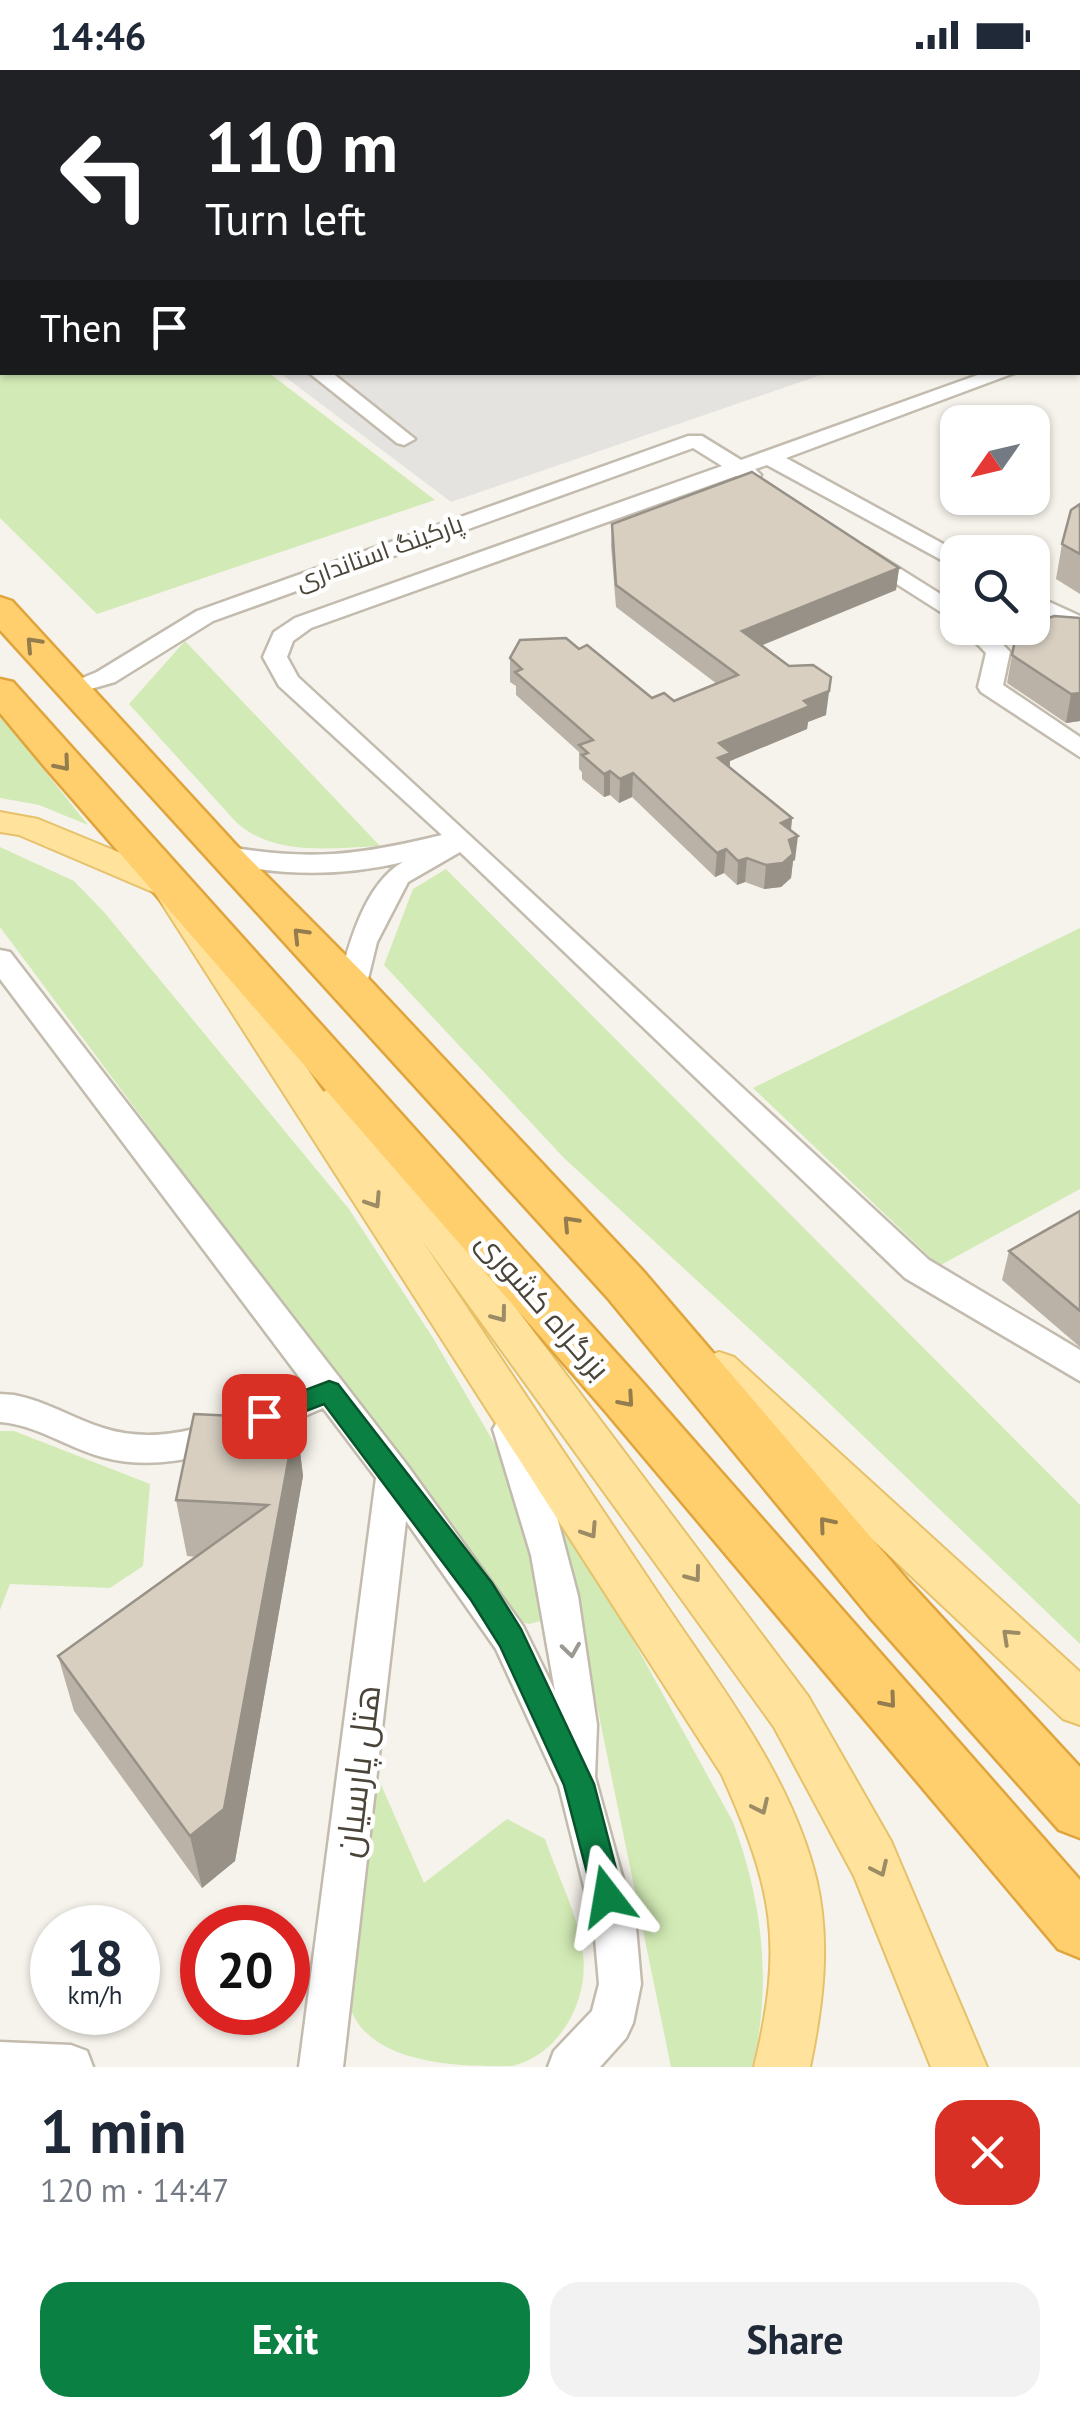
<!DOCTYPE html>
<meta charset="utf-8">
<style>
:root{--surface:#fff;--page:#f2f2f3;--text:#1f2937;--muted:#747a83;--accent:#0b8043}
body{margin:0;font-family:"PT Sans",Cairo,sans-serif;background:var(--page);color:var(--text);height:100vh;display:flex;flex-direction:column;font-size:38px;white-space:nowrap}
*{box-sizing:border-box;margin:0}
p{font-size:32px;color:var(--muted)}
.icon{flex:none;width:55px;height:55px;fill:none;stroke:currentColor;stroke-width:2;stroke-linecap:round;stroke-linejoin:round}
.map{position:relative;height:1997px;overflow:hidden}
.sheet{display:flex;flex-direction:column;background:var(--surface);flex:1}
.sheet>*{flex:none}
.top-card{position:absolute;left:0px;top:0px;width:1080px;height:305px;box-shadow:0 2px 8px #0004;background:#202124;color:#fff;overflow:hidden}
.needle{width:65px;rotate:236deg}
.controls{position:absolute;left:940px;top:335px;display:grid;gap:20px}
.controls a{display:grid;place-items:center;width:110px;height:110px;border-radius:20px;background:var(--surface);box-shadow:0 2px 8px #0004;font-size:50px}
.speed{position:absolute;left:30px;top:1835px;display:flex;gap:20px;font-size:50px;font-weight:700;text-align:center}
.speed>*{display:grid;place-content:center;width:130px;height:130px;border-radius:50%;background:var(--surface);box-shadow:0 2px 8px #0004;line-height:1}
.speed small{font-size:25px;font-weight:400}
.speed .limit{border:15px solid #d22;background:#fff;color:#111}
.pin{position:absolute;display:grid;place-items:center;width:85px;height:85px;color:#fff;margin:-42px;border-radius:20px;box-shadow:0 5px 15px #0006}
.me{position:absolute;width:110px;margin:-55px;rotate:346deg;stroke-linejoin:round;filter:drop-shadow(0 0 8px #0008)}
.turn{display:flex;align-items:center;gap:35px;height:210px;padding:0 40px;font-size:45px}
.turn .icon{width:130px;height:130px;stroke-width:2.5}
.turn b{display:block;font-size:70px;line-height:85px}
.then{display:flex;align-items:center;height:95px;padding:0 40px;background:#0003;gap:20px;font-size:38px}
.round{display:grid;place-items:center;flex:none;width:105px;height:105px;border-radius:30px;background:var(--page)}
.headline{display:flex;align-items:center;justify-content:space-between;height:170px;padding:0 40px}
h1{font-size:60px;font-weight:600;line-height:75px}
.primary-button{display:flex;gap:20px;margin-top:auto;padding:20px 40px}
.primary-button a{flex:1;height:115px;border-radius:30px;background:var(--accent);color:#fff;font-size:40px;font-weight:600;line-height:115px;text-align:center}
.primary-button a+a{background:var(--page);color:var(--text)}
.status{display:flex;justify-content:space-between;align-items:center;height:70px;padding:0 50px;background:var(--surface);direction:ltr}
.status svg{height:28px;fill:currentColor}
.map>svg:first-child{display:block}
.green{fill:#d2eab5}
.parking{fill:#e5e3e0}
.lines{fill:none;stroke-linecap:round;stroke-linejoin:round}
.minor-casing{stroke:#c2bbae;stroke-width:5}
.major-casing{stroke:#e6c16a;stroke-width:4}
.highway-casing{stroke:#e0a43c;stroke-width:5}
.minor{fill:#fff;fill-rule:evenodd}
.major{fill:#ffe39c;fill-rule:evenodd}
.highway{fill:#ffcf6e;fill-rule:evenodd}
.wall{fill:#bab2a6}
.shaded-wall{fill:#979187}
.building{fill:#d8cfc1;stroke:#979187;stroke-width:2.5}
.oneway{stroke:#937c4e}
.oneway2{stroke:#9c8c66}
.oneway3{stroke:#9c9892}
.route{fill:#0b8043;stroke:#07532c;stroke-width:2.5}
.labels{text-anchor:middle;dominant-baseline:central;stroke-width:9;stroke-linejoin:round;paint-order:stroke}
.far-street-label{font-size:25px;fill:#4b4439;stroke:#fff}
.street-label{font-size:30px;fill:#4b4439;stroke:#fff}
.near-street-label{font-size:35px;fill:#4b4439;stroke:#fff}
</style>
<div class="status"><b>14:46</b><svg viewBox="0 0 49 12"><path d="M0 12V9h3v3zM5 12V6h3v6zM10 12V3h3v9zM15 12V0h3v12zM26 1h20v11H26zM47 4h2v5h-2z"/></svg></div>
<div class="map">
<svg width="1080" height="1997" viewBox="0 0 1080 1997">
<rect width="100%" height="100%" fill="#f6f3ec"/>
<!-- green -->
<path class="green" d="M0 96 2 302 269 303 435 430 97 544 0 448Z
M185 571 380 776C332 778 274 787 236 752L129 634Z
M0 645 88 755 39 735 0 728Z
M0 777 74 811 104 842 349 1139 433 1268 497 1378 540 1479 544 1550 529 1554 517 1551 0 857Z
M446 799 1080 1435V1574L806 1311 564 1088 384 895 413 819Z
M1080 858V1119L939 1196 753 1018Z
M0 1361H14L150 1414 143 1496 110 1518 10 1514 0 1540Z
M554 1426 733 1752C762 1830 773 1914 752 1997H671Z
M379 1710 424 1813 507 1749 545 1769C557 1805 579 1846 583 1884 589 1930 560 1985 512 1996 460 1997 366 1995 349 1934 334 1882 357 1773 363 1716Z"/>
<!-- parking -->
<path class="parking" d="M0 0H1080V216L1078 2H2V94Z
M280 303H827L451 432Z"/>
<g class="lines">
<defs>
<path id="minor" d="M491 0H509L510 2H493Z
M754 0H773L774 2H756Z
M0 16H2V26H0Z
M0 61 2 62V73H0Z
M1080 272V284L1078 285V273Z
M308 302H331L415 369 404 375 397 373Z
M986 302H1017L786 388 958 482V499L767 395 755 399 761 405 758 410 736 406 311 558 293 571 287 587 298 607 929 1190 1080 1280V1311L905 1208 460 782 408 812 377 872 366 917 352 927 338 917C348 876 364 814 403 792 340 807 275 806 212 790L209 784 222 776C310 791 356 786 442 765L279 616 263 587 274 562 295 548 722 396 693 378 213 551 115 612 73 624 61 617 97 602 197 541 688 366H702L741 390Z
M867 478 958 535V553L859 490 856 485Z
M1032 524 1080 546V562L1032 540Z
M962 558H987L1010 582 1003 615 1080 667V687L981 622 978 617 986 583Z
M0 880 10 882 407 1395 523 1556 555 1621 531 1485 493 1359 499 1349 511 1345 523 1349 556 1443 578 1526 597 1655 595 1707 636 1857 641 1914 633 1953 626 1968 600 1997H548L554 1981 592 1941 599 1914 594 1857 559 1716 496 1579 406 1451 343 1997H299L376 1408 323 1338C253 1368 180 1408 102 1387 66 1377 37 1355 0 1352V1324L14 1325C46 1331 72 1348 103 1358 173 1381 243 1342 306 1316L0 909Z
M0 1972 71 1975 87 1981 93 1997H0Z"/>
<path id="major" d="M0 742 38 749 179 807 323 1022 338 1015 351 1019 808 1626 891 1771 987 1997H931L854 1806 774 1657 421 1169C500 1287 579 1405 658 1523 717 1612 790 1703 816 1808 831 1871 823 1935 810 1997H754C784 1873 773 1819 722 1705L155 823 19 765 0 762Z
M719 1282 734 1287 1080 1602V1655L1063 1649 704 1311 698 1299 704 1287Z"/>
<path id="highway" d="M0 527 12 531 236 775 367 907 643 1201 909 1512 1080 1697V1768L1059 1760 869 1546 607 1227 0 560Z
M0 609 13 612 642 1312 1080 1810V1888L1058 1879 606 1342 44 696 0 643Z"/>
</defs>
<!-- minor casing -->
<use href="#minor" class="minor-casing"/>
<!-- major casing -->
<use href="#major" class="major-casing"/>
<!-- highway casing -->
<use href="#highway" class="highway-casing"/>
<!-- minor -->
<use href="#minor" class="minor"/>
<!-- major -->
<use href="#major" class="major"/>
<!-- highway -->
<use href="#highway" class="highway"/>
</g>
<!-- wall -->
<path class="wall" d="M1080 434V524L1056 509 1062 474Z
M612 454 899 498 896 520 761 576 826 645 808 652 807 659 730 691V697L792 748 791 760 795 790 793 791 791 808 781 817 764 819 745 812 737 815 724 803 715 807 632 727 619 733 610 725 604 727 582 709V702L579 699V682L516 625V616L510 612V588L579 579 652 628 674 631 717 614 616 537 611 476Z
M1080 548V651L1066 653 1007 613 1012 585Z
M1080 1141V1277L1002 1210 1009 1181Z
M296 1349 303 1406 235 1791 202 1818 74 1641 58 1586 196 1487 187 1486 176 1430Z"/>
<!-- shaded-wall -->
<path class="shaded-wall" d="M899 498 896 520 740 584 742 561Z
M831 607 826 645 808 652 807 659 730 691 729 706 717 711 719 673 804 631Z
M1080 623V651L1066 653 1071 624Z
M610 701V725L604 727V704Z
M633 703 632 727 619 733 620 709Z
M792 748 790 769 798 766 795 790 793 791 791 808 781 817 764 819 766 795 781 753Z
M726 779 724 803 715 807 717 783Z
M747 788 745 812 737 815 738 791Z
M296 1349 303 1406 235 1791 202 1818 190 1766Z"/>
<!-- building -->
<path class="building" d="M397 0H463L467 2H386Z
M752 402 899 498 742 561 789 596 813 595 831 607 829 621 804 631 810 636 719 673 731 683 718 688 792 748 781 753 798 766 789 770 793 784 783 793 766 795 747 788 738 791 726 779 717 783 633 703 620 709 610 701 604 704 582 685 588 683 579 675 593 670 515 602 522 599 510 588 520 570 566 568 579 579 587 575 652 628 664 623 674 631 738 605 616 515 612 454Z
M1080 434V484L1062 474 1071 440Z
M1054 546 1080 548V623L1071 624 1012 585 1017 560 1024 558H1032V554Z
M1080 1141V1241L1009 1181Z
M194 1344 296 1349 224 1739 190 1766 58 1586 268 1435 176 1430Z"/>
<!-- one-way arrows -->
<defs><path id="oneway-chevron" d="M-2-3.5L2.5 0L-2 3.5" fill="none" stroke-width="1.6" stroke-linecap="round" stroke-linejoin="round" transform="scale(2.5)"/></defs>
<g class="oneway">
<use href="#oneway-chevron" transform="translate(33 574) rotate(-133)"/>
<use href="#oneway-chevron" transform="translate(63 694) rotate(50)"/>
<use href="#oneway-chevron" transform="translate(300 865) rotate(-134)"/>
<use href="#oneway-chevron" transform="translate(570 1153) rotate(-133)"/>
<use href="#oneway-chevron" transform="translate(627 1330) rotate(49)"/>
<use href="#oneway-chevron" transform="translate(826 1454) rotate(-130)"/>
<use href="#oneway-chevron" transform="translate(889 1631) rotate(50)"/>
</g>
<g class="oneway2">
<use href="#oneway-chevron" transform="translate(374 1131) rotate(57)"/>
<use href="#oneway-chevron" transform="translate(500 1245) rotate(53)"/>
<use href="#oneway-chevron" transform="translate(590 1461) rotate(57)"/>
<use href="#oneway-chevron" transform="translate(694 1505) rotate(53)"/>
<use href="#oneway-chevron" transform="translate(1009 1566) rotate(-137)"/>
<use href="#oneway-chevron" transform="translate(761 1737) rotate(65)"/>
<use href="#oneway-chevron" transform="translate(880 1799) rotate(65)"/>
</g>
<use class="oneway3" href="#oneway-chevron" transform="translate(571 1580) rotate(82)"/>
<!-- route -->
<path class="route" d="M329 1311 338 1314 492 1513 521 1559 594 1714 623 1826 618 1837 607 1842 596 1837 564 1715 500 1576 471 1530 324 1334 264 1357 255 1354 251 1346 255 1339Z"/>
<g class="labels">
<!-- far-street labels -->
<g class="far-street-label">
<text transform="translate(379 482) rotate(-20)">پارکینگ استانداری</text>
</g>
<!-- street labels -->
<g class="street-label">
<text transform="translate(544 1235) rotate(49)">بزرگراه کشوری</text>
</g>
<!-- near-street labels -->
<g class="near-street-label">
<text transform="translate(357 1701) rotate(-83)">هتل پارسیان</text>
</g>
</g>
</svg>
<div class="controls">
<a><svg class="needle" viewBox="-14 -14 28 28"><path d="M0-13l5 13h-10z" fill="#e53935"/><path d="M0 13l5-13h-10z" fill="#747a83"/></svg></a>
<a><svg class="icon" aria-label="search" viewBox="0 0 24 24"><circle cx="10" cy="10" r="6"/><path d="M15 15l6 6"/></svg></a>
</div>
<div class="speed"><div>18<small>km/h</small></div><div class="limit">20</div></div>
<div class="pin" style="left:264px;top:1346px;background:#d93025"><svg class="icon" aria-label="arrive" viewBox="0 0 24 24"><path d="M6 21V4h12l-3 4 3 4H6"/></svg></div>
<svg class="me" style="left:607px;top:1826px" viewBox="-20 -20 40 40"><path d="M0-17L14 15 0 8-14 15z" fill="#0b8043" stroke="#fff" stroke-width="4"/></svg>
<div class="top-card">
<div class="turn"><svg class="icon" aria-label="left" viewBox="0 0 24 24"><path d="M17 20v-9H6M10 6l-5 5 5 5"/></svg><div><b>110 m</b>Turn left</div></div>
<div class="then">Then<svg class="icon" aria-label="arrive" viewBox="0 0 24 24"><path d="M6 21V4h12l-3 4 3 4H6"/></svg></div>
</div>
</div>
<section class="sheet">
<div class="headline"><div><h1>1 min</h1><p>120 m · 14:47</p></div><a class="round" style="background:#d93025;color:#fff"><svg class="icon" aria-label="close" viewBox="0 0 24 24"><path d="M6 6l12 12M18 6L6 18"/></svg></a></div>
<div class="primary-button"><a>Exit</a><a>Share</a></div>
</section>
